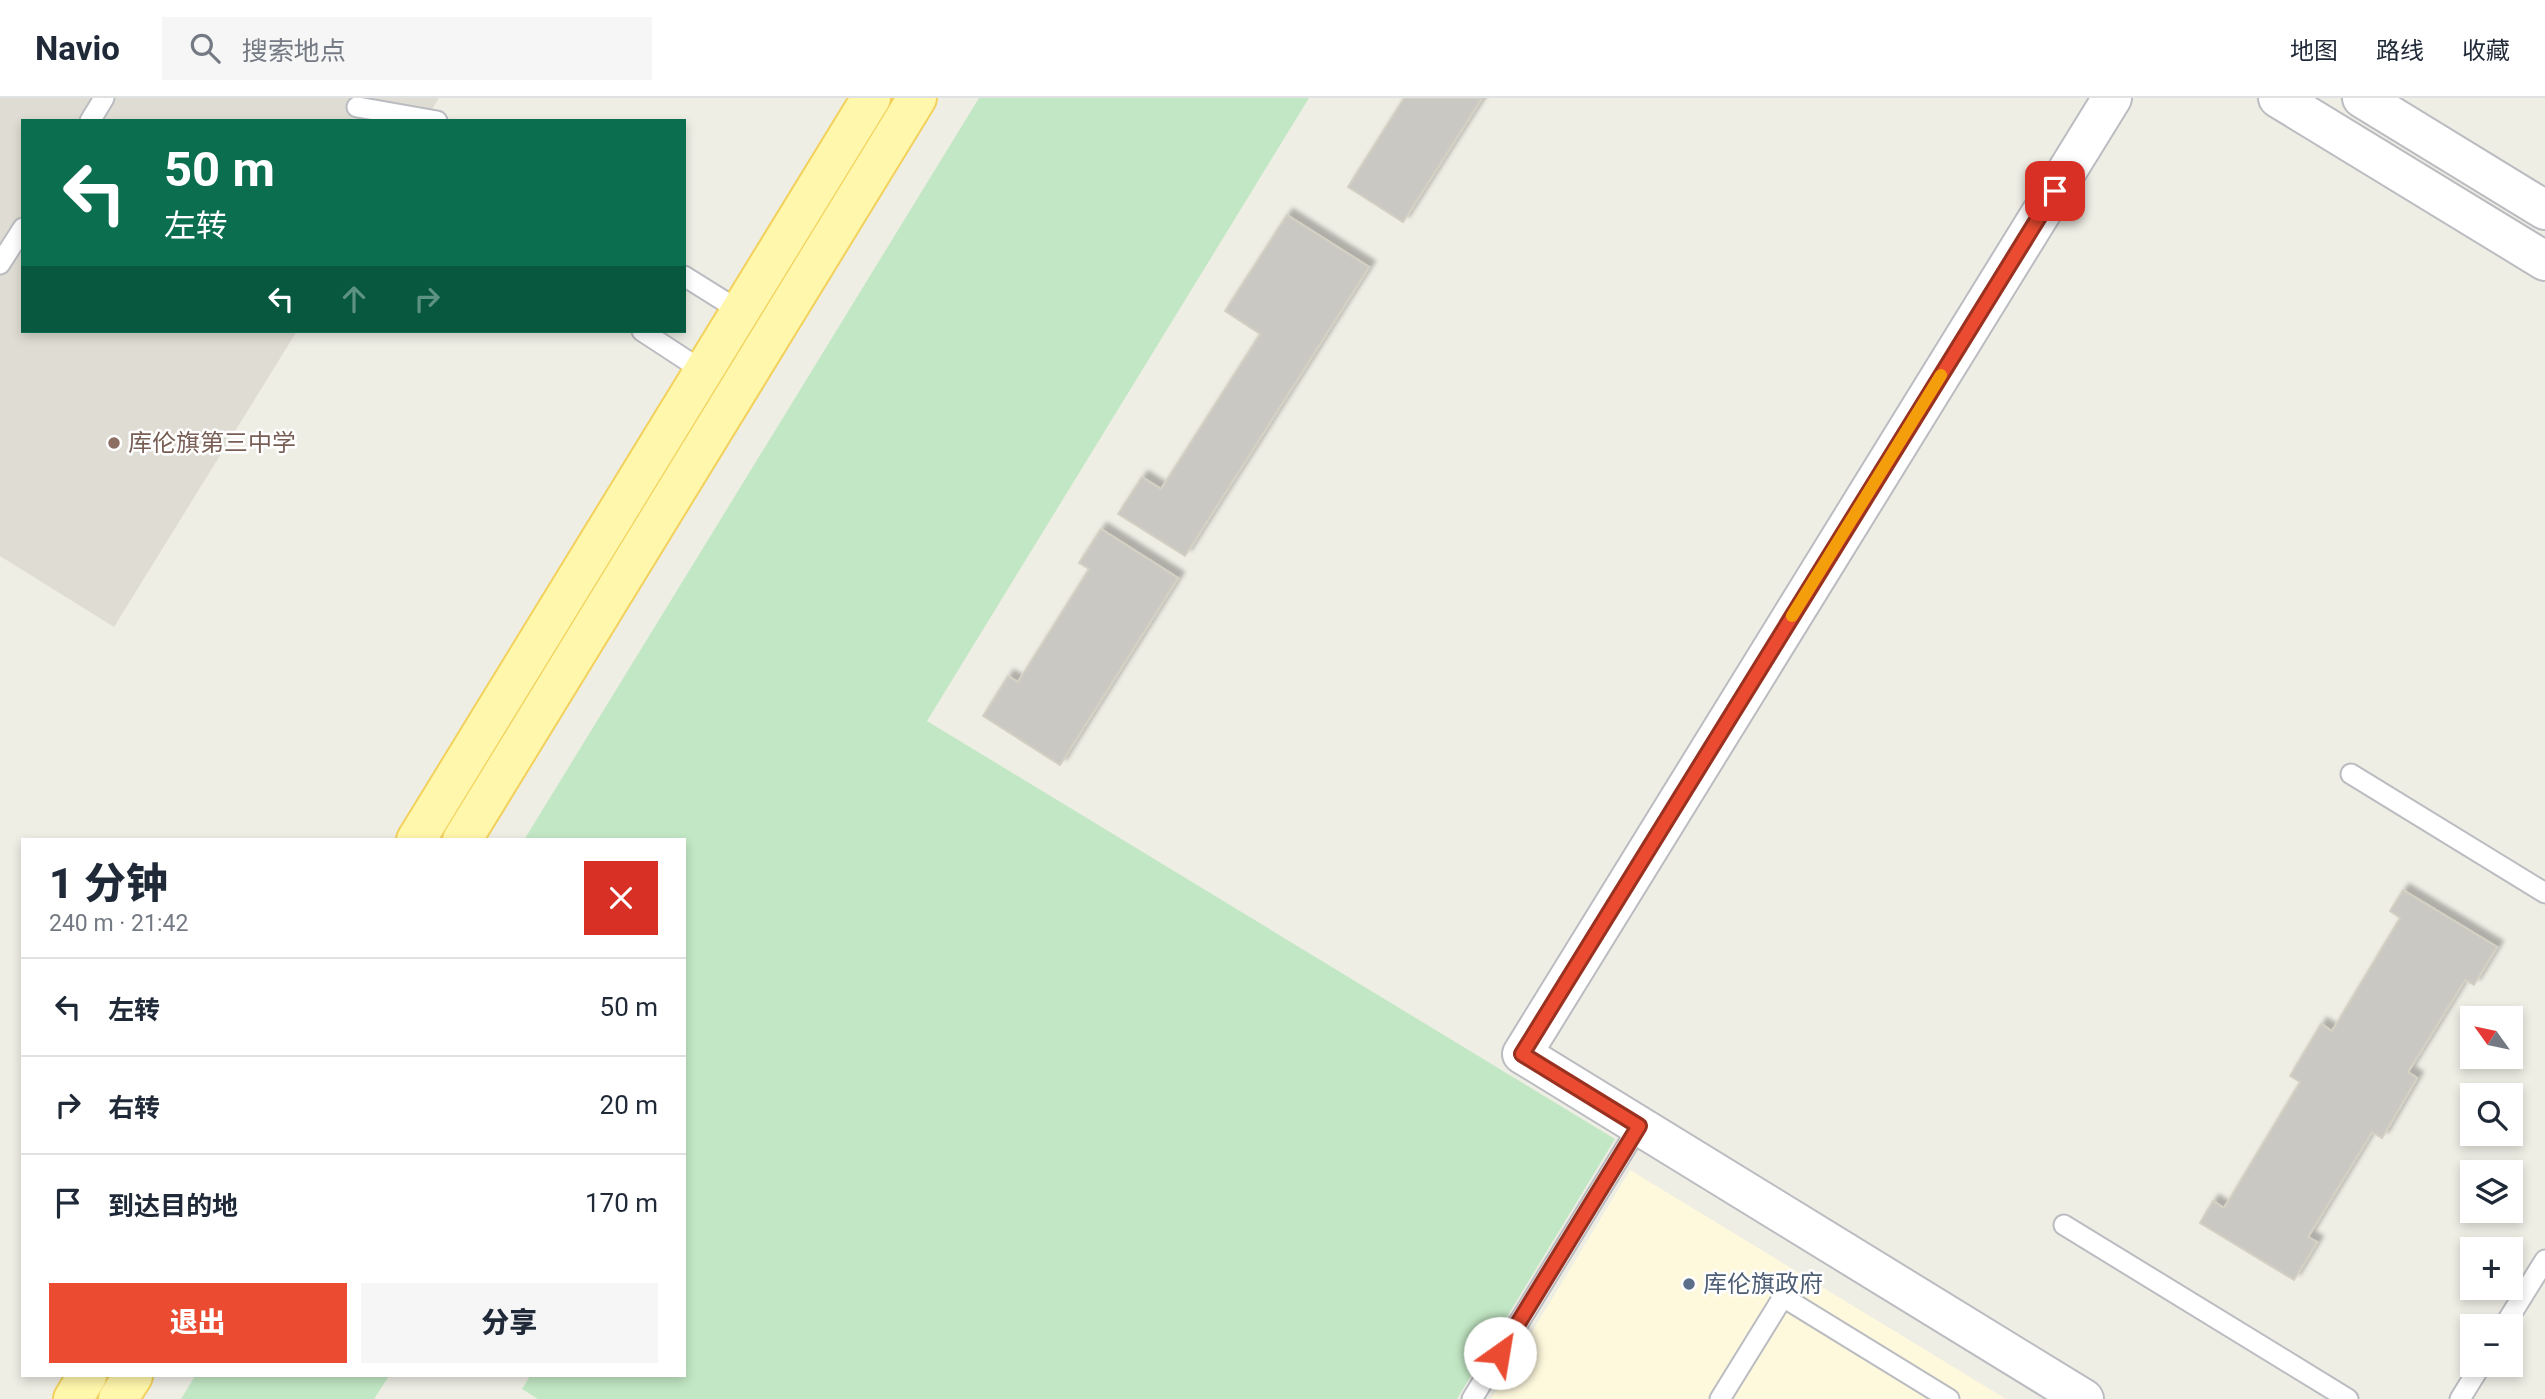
<!DOCTYPE html>
<html lang="zh">
<meta charset="utf-8">
<style>
:root{--surface:#fff;--page:#f6f6f7;--text:#1f2937;--muted:#747a83;--line:#e0e1e3;--accent:#ea4b31}
body{margin:0;font-family:Roboto,"Noto Sans SC",sans-serif;background:var(--page);color:var(--text);height:100vh;display:flex;flex-direction:column;font-size:26px;white-space:nowrap}
*{box-sizing:border-box;margin:0}
p{font-size:23px;color:var(--muted)}
.icon{flex:none;width:38px;height:38px;fill:none;stroke:currentColor;stroke-width:2;stroke-linecap:round;stroke-linejoin:round}
.map{position:relative;flex:1;overflow:hidden}
.drawer{position:absolute;left:21px;top:740px;width:665px;height:539px;display:flex;flex-direction:column;background:var(--surface);border-radius:0px;box-shadow:0 4px 10px #0003}
.drawer>*{flex:none}
.top-card{position:absolute;left:21px;top:21px;width:665px;height:214px;border-radius:0px;box-shadow:0 4px 10px #0003;background:#0b6e4f;color:#fff;overflow:hidden}
.needle{width:46px;rotate:303deg}
.controls{position:absolute;left:2460px;top:908px;display:grid;gap:14px}
.controls a{display:grid;place-items:center;width:63px;height:63px;border-radius:0px;background:var(--surface);box-shadow:0 4px 10px #0003;font-size:35px}
.pin{position:absolute;display:grid;place-items:center;width:60px;height:60px;color:#fff;margin:-30px;border-radius:14px;box-shadow:0 4px 10px #0006}
.me{position:absolute;width:77px;margin:-38px;rotate:32deg;stroke-linejoin:round;filter:drop-shadow(0 0 5px #0008)}
.turn{display:flex;align-items:center;gap:24px;height:147px;padding:0 28px;font-size:32px}
.turn .icon{width:91px;height:91px;stroke-width:2.5}
.turn b{display:block;font-size:49px;line-height:60px}
.lanes{display:flex;align-items:center;height:66px;padding:0 28px;background:#0003;justify-content:center;gap:35px;direction:ltr}
.lanes .off{opacity:.35}
.round{display:grid;place-items:center;flex:none;width:74px;height:74px;border-radius:0px;background:var(--page)}
.overview{display:flex;align-items:center;justify-content:space-between;height:119px;padding:0 28px}
h1{font-size:42px;font-weight:800;line-height:52px}
.action{display:flex;gap:14px;margin-top:auto;padding:14px 28px}
.action a{flex:1;height:80px;border-radius:0px;background:var(--accent);color:#fff;font-size:28px;font-weight:800;line-height:80px;text-align:center}
.action a+a{background:var(--page);color:var(--text)}
ul{padding:0;list-style:none}
li{display:flex;align-items:center;gap:21px;height:98px;padding:0 28px;border-top:2px solid var(--line)}
li div{flex:1}
li b{display:block;font-size:26px}
li em{font-style:normal}
header{display:flex;align-items:center;gap:42px;box-sizing:border-box;height:98px;padding:0 35px;background:var(--surface);border-bottom:2px solid var(--line)}
header strong{font-size:33px}
nav{display:flex;gap:38px;margin-inline-start:auto;font-size:24px}
.search{width:490px;height:63px;background:var(--page);display:flex;align-items:center;gap:18px;box-sizing:border-box;padding:0 24px;border-radius:0px;color:var(--muted);font-size:26px}
.map>svg:first-child{display:block}
.commercial{fill:#fef8dc}
.education{fill:#dfddd3}
.green{fill:#c2e7c4}
.building{fill:#cac8c2;stroke:#d4d0c3;stroke-width:2;filter:url(#shadow)}
.lines{fill:none;stroke-linecap:round;stroke-linejoin:round}
.service-casing{stroke:#babcc1;stroke-width:23}
.minor-casing{stroke:#babcc1;stroke-width:42}
.tertiary-casing{stroke:#babcc1;stroke-width:42}
.primary-casing{stroke:#f2d15c;stroke-width:42}
.service{stroke:#fff;stroke-width:19}
.minor{stroke:#fff;stroke-width:38}
.tertiary{stroke:#fff;stroke-width:38}
.primary{stroke:#fff7ab;stroke-width:38}
.route-casing{stroke:#983120;stroke-width:18}
.route{stroke:#ea4b31;stroke-width:12}
.slow{stroke:#f59e0b;stroke-width:12}
.education-dot{fill:#8d6e63;stroke:#fff;stroke-width:2.5}
.service-dot{fill:#5c6f8a;stroke:#fff;stroke-width:2.5}
.labels{text-anchor:middle;dominant-baseline:central;stroke-width:5;stroke-linejoin:round;paint-order:stroke}
.education-label{font-size:24px;fill:#785e54;stroke:#fff;text-anchor:start}
.service-label{font-size:24px;fill:#4e5e75;stroke:#fff;text-anchor:start}
</style>
<header>
<strong>Navio</strong>
<div class="search"><svg class="icon" aria-label="search" viewBox="0 0 24 24"><circle cx="10" cy="10" r="6"/><path d="M15 15l6 6"/></svg>搜索地点</div>
<nav><a>地图</a><a>路线</a><a>收藏</a></nav>
</header>
<div class="map">
<svg width="2545" height="1301" viewBox="0 0 2545 1301">
<defs>
<filter id="shadow"><feDropShadow dx="6" dy="-6" stdDeviation="2" flood-color="#0004"/></filter>
</defs>
<rect width="100%" height="100%" fill="#efeee5"/>
<!-- commercial -->
<path class="commercial" d="M1630 1072 2006 1301H1491Z"/>
<!-- education -->
<path class="education" d="M0 0H439L425 23H23V233H297L114 529 0 458Z"/>
<!-- green -->
<path class="green" d="M979 0H1309L927 623 1615 1041 1457 1301H538L522 1291 530 1278H684V742H524Z
M195 1278H389L374 1301H181Z"/>
<!-- building -->
<path class="building" d="M1404 0H1482L1403 124 1348 89Z
M1287 117 1369 169 1185 458 1118 416 1142 379 1161 391 1260 236 1225 213Z
M1101 431 1178 480 1060 667 983 618 1008 578 1018 584 1089 471 1079 465Z
M2403 792 2497 849 2474 887 2465 882 2408 974 2417 980 2382 1040 2372 1034 2308 1139 2317 1144 2294 1182 2200 1125 2213 1103 2224 1110 2300 984 2290 978 2321 926 2332 933 2400 820 2390 813Z"/>
<g class="lines">
<defs>
<path id="service" d="M357 9 437 23
M90 23 104 0
M0 166 23 130
M684 178 740 213
M642 233 703 273
M2351 676 2545 795
M2064 1127 2348 1301
M2504 1228 2545 1162
M1472 1301 1639 1028
M1720 1301 1783 1199 1949 1301
M2460 1301 2481 1267"/>
<path id="minor" d="M2084 1301 1522 956 2112 0"/>
<path id="tertiary" d="M2278 0 2545 163
M2362 0 2545 112"/>
<path id="primary" d="M416 742 871 0
M462 742 917 0
M73 1301 87 1278
M118 1301 133 1278"/>
</defs>
<!-- service casing -->
<use href="#service" class="service-casing"/>
<!-- minor casing -->
<use href="#minor" class="minor-casing"/>
<!-- tertiary casing -->
<use href="#tertiary" class="tertiary-casing"/>
<!-- primary casing -->
<use href="#primary" class="primary-casing"/>
<!-- service -->
<use href="#service" class="service"/>
<!-- minor -->
<use href="#minor" class="minor"/>
<!-- tertiary -->
<use href="#tertiary" class="tertiary"/>
<!-- primary -->
<use href="#primary" class="primary"/>
</g>
<g class="lines">
<defs>
<path id="route" d="M1500 1255 1639 1028 1522 956 2055 93"/>
</defs>
<!-- route casing -->
<use href="#route" class="route-casing"/>
<!-- route -->
<use href="#route" class="route"/>
<!-- slow -->
<path class="slow" d="M1792 518 1941 277"/>
</g>
<!-- markers -->
<circle class="education-dot" cx="114" cy="345" r="7"/>
<circle class="service-dot" cx="1689" cy="1186" r="7"/>
<g class="labels">
<!-- education labels -->
<g class="education-label">
<text x="128" y="345">库伦旗第三中学</text>
</g>
<!-- service labels -->
<g class="service-label">
<text x="1703" y="1186">库伦旗政府</text>
</g>
</g>
</svg>
<div class="controls">
<a><svg class="needle" viewBox="-14 -14 28 28"><path d="M0-13l5 13h-10z" fill="#e53935"/><path d="M0 13l5-13h-10z" fill="#747a83"/></svg></a>
<a><svg class="icon" aria-label="search" viewBox="0 0 24 24"><circle cx="10" cy="10" r="6"/><path d="M15 15l6 6"/></svg></a>
<a><svg class="icon" aria-label="layers" viewBox="0 0 24 24"><path d="M12 4l9 5-9 5-9-5zM3 14l9 5 9-5"/></svg></a>
<a>+</a>
<a>−</a>
</div>
<div class="pin" style="left:2055px;top:93px;background:#d93025"><svg class="icon" aria-label="arrive" viewBox="0 0 24 24"><path d="M6 21V4h12l-3 4 3 4H6"/></svg></div>
<svg class="me" style="left:1500px;top:1255px" viewBox="-20 -20 40 40"><circle r="19" fill="#fff"/><path d="M0-13L10 11 0 6-10 11z" fill="#ea4b31"/></svg>
<div class="top-card">
<div class="turn"><svg class="icon" aria-label="left" viewBox="0 0 24 24"><path d="M17 20v-9H6M10 6l-5 5 5 5"/></svg><div><b>50 m</b>左转</div></div>
<div class="lanes"><svg class="icon" aria-label="left" viewBox="0 0 24 24"><path d="M17 20v-9H6M10 6l-5 5 5 5"/></svg><svg class="icon off" aria-label="ahead" viewBox="0 0 24 24"><path d="M12 20V5M6 11l6-6 6 6"/></svg><svg class="icon off" aria-label="right" viewBox="0 0 24 24"><path d="M7 20v-9h11M14 6l5 5-5 5"/></svg></div>
</div>
<section class="drawer">
<div class="overview"><div><h1>1 分钟</h1><p>240 m · 21:42</p></div><a class="round" style="background:#d93025;color:#fff"><svg class="icon" aria-label="close" viewBox="0 0 24 24"><path d="M6 6l12 12M18 6L6 18"/></svg></a></div>
<ul>
<li><svg class="icon" aria-label="left" viewBox="0 0 24 24"><path d="M17 20v-9H6M10 6l-5 5 5 5"/></svg><div><b>左转</b></div><em>50 m</em></li>
<li><svg class="icon" aria-label="right" viewBox="0 0 24 24"><path d="M7 20v-9h11M14 6l5 5-5 5"/></svg><div><b>右转</b></div><em>20 m</em></li>
<li><svg class="icon" aria-label="arrive" viewBox="0 0 24 24"><path d="M6 21V4h12l-3 4 3 4H6"/></svg><div><b>到达目的地</b></div><em>170 m</em></li>
</ul>
<div class="action"><a>退出</a><a>分享</a></div>
</section>
</div>
